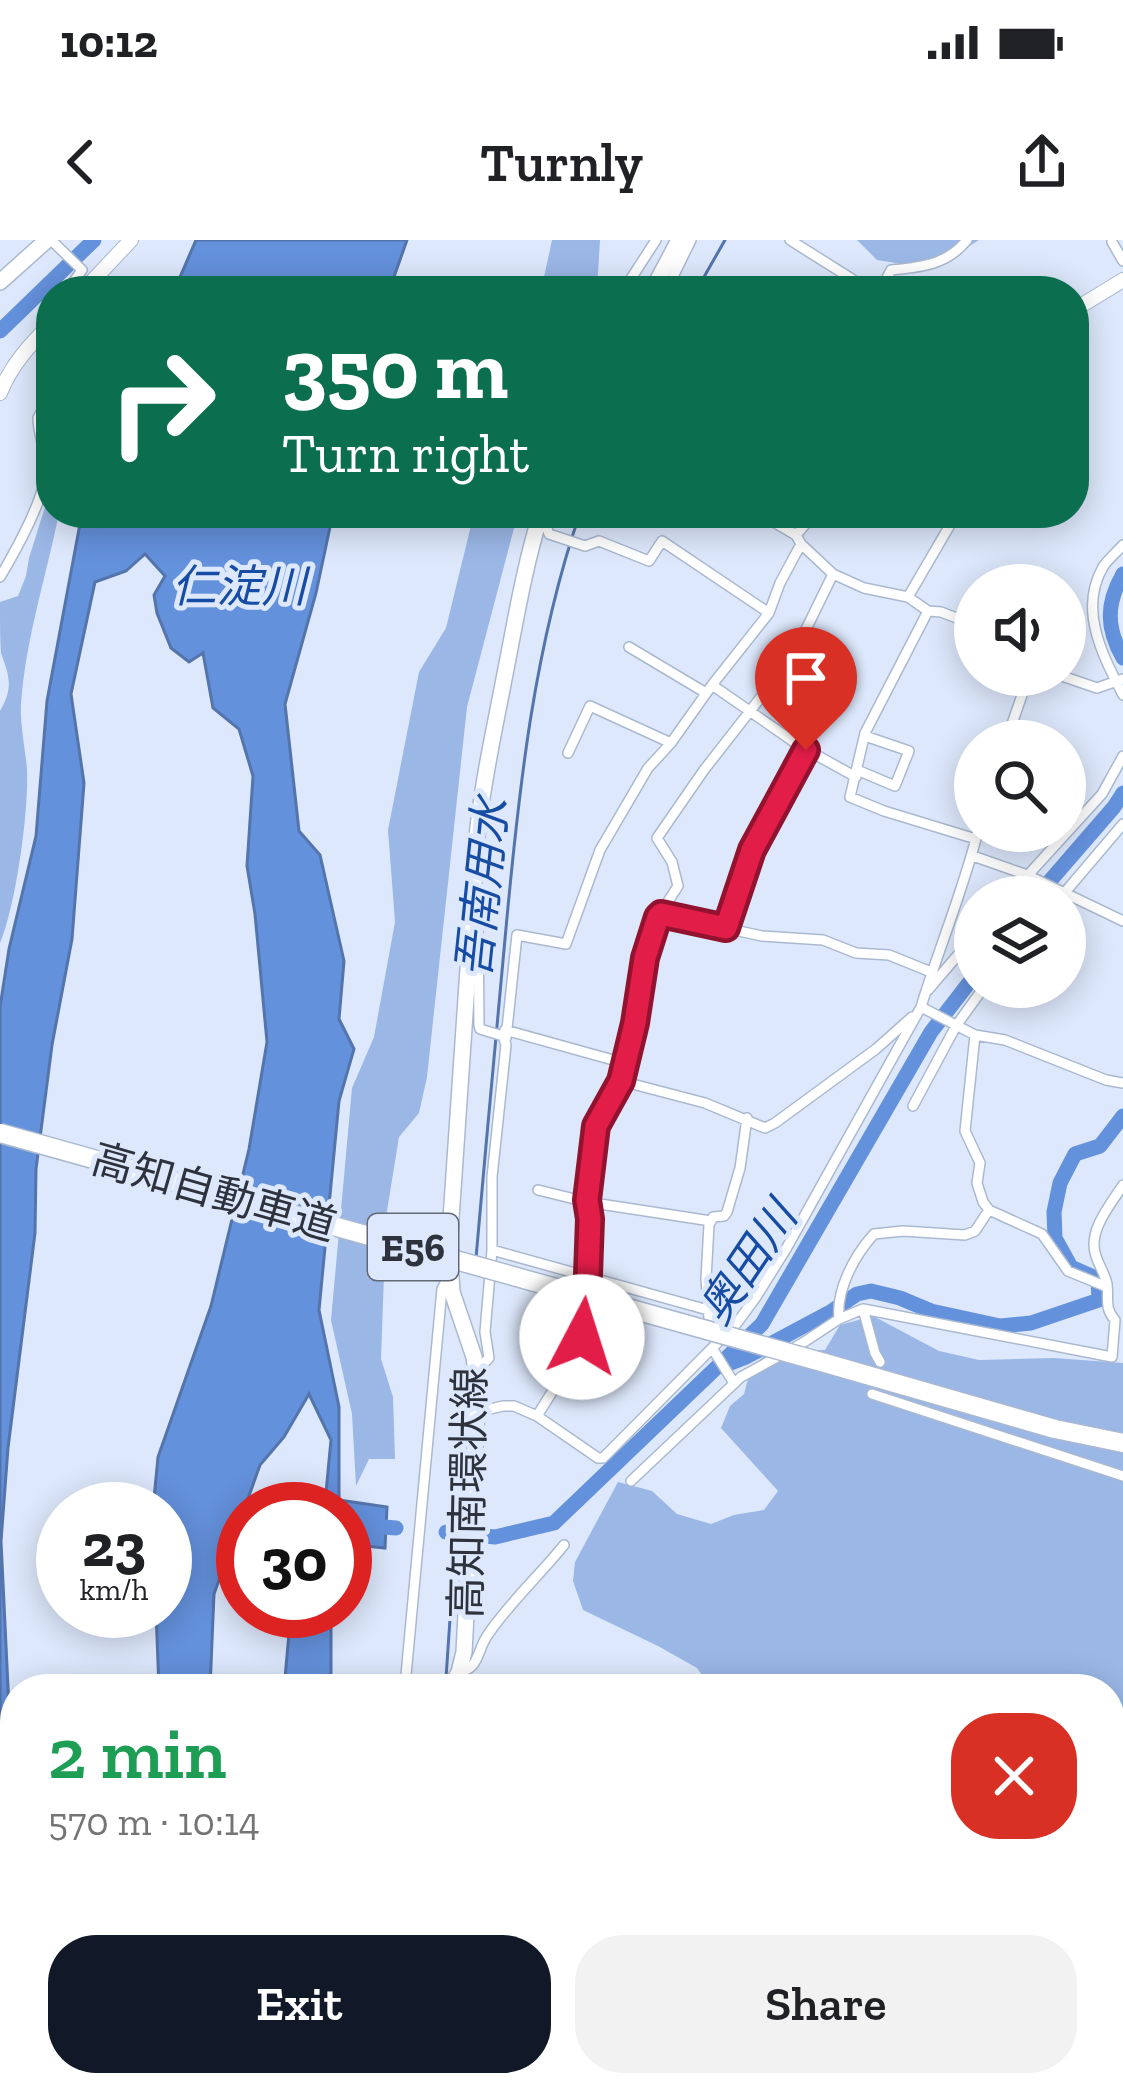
<!DOCTYPE html>
<meta charset="utf-8">
<style>
:root{--surface:#fff;--page:#f2f2f2;--text:#202124;--muted:#757577;--accent:#111827}
body{margin:0;font-family:"Zilla Slab","Noto Sans JP",serif;background:var(--page);color:var(--text);height:100vh;display:flex;flex-direction:column;font-size:45px;white-space:nowrap}
*{box-sizing:border-box;margin:0}
p{font-size:39px;color:var(--muted)}
.icon{flex:none;width:66px;height:66px;fill:none;stroke:currentColor;stroke-width:2;stroke-linecap:round;stroke-linejoin:round}
.map{position:relative;flex:1;overflow:hidden}
.sheet{position:absolute;left:0px;top:1434px;width:1125px;height:423px;display:flex;flex-direction:column;background:var(--surface);border-radius:48px 48px 0 0;box-shadow:0 6px 30px #0003}
.sheet>*{flex:none}
.top-card{position:absolute;left:36px;top:36px;width:1053px;height:252px;border-radius:48px;box-shadow:0 6px 30px #0003;background:#0b6e4f;color:#fff;overflow:hidden}
.tools{position:absolute;left:954px;top:324px;display:grid;gap:24px}
.tools a{display:grid;place-items:center;width:132px;height:132px;border-radius:50%;background:var(--surface);box-shadow:0 6px 30px #0003;font-size:60px}
.speed{position:absolute;left:36px;top:1242px;display:flex;gap:24px;font-size:60px;font-weight:700;text-align:center}
.speed>*{display:grid;place-content:center;width:156px;height:156px;border-radius:50%;background:var(--surface);box-shadow:0 6px 30px #0003;line-height:1}
.speed small{font-size:30px;font-weight:400}
.speed .limit{border:18px solid #d22;background:#fff;color:#111}
.pin{position:absolute;display:grid;place-items:center;width:102px;height:102px;color:#fff;margin:-123px -51px;border-radius:50% 50% 50% 0;rotate:-45deg;box-shadow:0 0 12px #0007}
.pin .icon{rotate:45deg}
.me{position:absolute;width:132px;margin:-66px;rotate:5deg;stroke-linejoin:round;filter:drop-shadow(0 0 9px #0008)}
.turn{display:flex;align-items:center;gap:42px;height:252px;padding:0 48px;font-size:54px}
.turn .icon{width:156px;height:156px;stroke-width:2.5}
.turn b{display:block;font-size:84px;line-height:102px}
.round{display:grid;place-items:center;flex:none;width:126px;height:126px;border-radius:48px;background:var(--page)}
.headline{display:flex;align-items:center;justify-content:space-between;height:204px;padding:0 48px}
h1{font-size:72px;font-weight:600;line-height:90px;color:#1e9e55}
.primary-button{display:flex;gap:24px;margin-top:auto;padding:24px 48px}
.primary-button a{flex:1;height:138px;border-radius:48px;background:var(--accent);color:#fff;font-size:48px;font-weight:600;line-height:138px;text-align:center}
.primary-button a+a{background:var(--page);color:var(--text)}
.status{display:flex;justify-content:space-between;align-items:center;height:84px;padding:0 60px;background:var(--surface);direction:ltr}
.status svg{height:33px;fill:currentColor}
header{display:flex;justify-content:space-between;align-items:center;height:156px;padding:0 48px;background:var(--surface);font-size:54px;font-weight:600}
.map>svg:first-child{display:block}
.green{fill:#9bb7e6}
.water{fill:#6491dc;stroke:#5474ac;stroke-width:3}
.lines{fill:none;stroke-linecap:round;stroke-linejoin:round}
.stream{stroke:#5474ac;stroke-width:3}
.river{stroke:#6491dc;stroke-width:15}
.street-casing{stroke:#aab9d0;stroke-width:12}
.secondary-casing{stroke:#aab9d0;stroke-width:16}
.primary-casing{stroke:#aab9d0;stroke-width:18}
.highway-casing{stroke:#aab9d0;stroke-width:21}
.street{stroke:#fff;stroke-width:9}
.secondary{stroke:#fff;stroke-width:14}
.primary{stroke:#fff;stroke-width:15}
.highway{stroke:#fff;stroke-width:18}
.highway-bridge-casing{stroke:#aab9d0;stroke-width:21;stroke-linecap:butt}
.highway-bridge{stroke:#fff;stroke-width:18}
.route-casing{stroke:#92132f;stroke-width:30}
.route{stroke:#e11d48;stroke-width:21}
.labels{text-anchor:middle;dominant-baseline:central;stroke-width:10;stroke-linejoin:round;paint-order:stroke}
.shield{fill:#dde8fc;stroke:#626976;stroke-width:3}
.shield-label{font-size:39px;font-weight:bold;fill:#2d323c}
.street-label{font-size:42px;fill:#2d323c;stroke:#dde8fc}
.water-label{font-size:45px;font-style:italic;fill:#174ca4;stroke:#dde8fc}
</style>
<div class="status"><b>10:12</b><svg viewBox="0 0 49 12"><path d="M0 12V9h3v3zM5 12V6h3v6zM10 12V3h3v9zM15 12V0h3v12zM26 1h20v11H26zM47 4h2v5h-2z"/></svg></div>
<header><svg class="icon" aria-label="back" viewBox="0 0 24 24"><path d="M15 5l-7 7 7 7"/></svg>Turnly<svg class="icon" aria-label="share" viewBox="0 0 24 24"><path d="M12 15V3M7 8l5-5 5 5M5 13v7h14v-7"/></svg></header>
<div class="map">
<svg width="1123" height="1856" viewBox="0 0 1123 1856">
<rect width="100%" height="100%" fill="#dde8fc"/>
<!-- green -->
<path class="green" d="M552 0H600L597 51H541Z
M857 0H979L957 14 902 24 877 20Z
M51 248V273H59C46 338 26 397 21 464 20 486 25 507 27 529 29 570 16 665 0 703V471C14 447 9 436 1 413 0 398 0 377 0 362L18 356 26 336 29 318Z
M474 273H518L467 467 427 837 419 873 399 897 386 977 381 1119 393 1157 395 1219H369L356 1246 352 1174 331 1080 352 848 374 797 395 682 388 590 419 432 446 388Z
M873 1076 939 1111 979 1120 1054 1118 1123 1123V1856H979L963 1842H1110V1449H712L697 1428 658 1406 583 1370 573 1341 575 1322 618 1242 652 1251 677 1274 711 1284 734 1275 764 1270 778 1251 721 1188 730 1166 744 1154 751 1128 770 1110H825L840 1085Z"/>
<!-- water -->
<path class="water" d="M196 0H407L389 51H174Z
M82 273H333L316 353 285 464 299 591 320 615 344 721 339 779 354 809 339 861 319 1070 339 1167V1260L387 1267 385 1308 345 1304V1269H330L325 1263 331 1200 309 1154 284 1197 260 1225 214 1354 210 1449H159L156 1371H165V1269H153L158 1217 211 1066 249 909 267 802 255 674 247 626 253 536 239 489 213 468 203 413 189 422 171 408 157 373 154 355 165 336 145 314 126 331 95 342 71 454 84 543 72 699 52 805 36 929 35 993 8 1208 1 1301 9 1468 0 1501V767L9 709 36 596 47 461Z
M291 1371H331V1449H284Z
M0 1541 15 1654V1842H124L130 1856H0Z"/>
<g class="lines">
<!-- stream -->
<path class="stream" d="M696 51 725 0
M476 1018C486 908 495 798 506 688 519 548 534 407 580 273
M446 1438 465 1157"/>
<!-- river -->
<path class="river" d="M0 91 94 0
M1123 334C1106 364 1106 387 1123 418
M1036 657 1114 567 1123 553
M723 1126 746 1117 832 1071 857 1054 871 1051 900 1058 931 1071 1000 1086 1031 1083 1099 1060 1098 1039 1071 1027 1055 998 1054 972 1060 943 1075 914 1100 906 1123 876
M345 1284 396 1288
M446 1292 495 1297 554 1283 762 1084 931 792 975 735
M497 1842 502 1856"/>
<defs>
<path id="street" d="M51 0 82 30 67 51
M790 0 852 39 866 51
M1112 2 1123 21
M623 51 656 0
M666 51 691 0
M880 51 891 30C921 27 947 25 967 0
M552 273 546 286 549 294 585 306 599 301 649 321 662 301 769 373
M758 273 796 295 801 304 833 334 864 348 908 357 928 371 941 372 975 385
M796 295 815 273
M1123 305C1117 312 1108 319 1103 327 1078 370 1103 416 1123 455
M0 337C15 312 47 255 46 227 46 210 38 195 38 178L51 153
M908 357 957 273
M928 371 865 493 850 557 884 571 976 599
M629 407 706 453
M1059 435 1097 448 1123 439
M712 445 800 506 856 537
M1006 501 1029 435
M568 513 590 466 671 503
M857 530 895 546 909 511 865 496
M973 616 1027 635 1123 681
M1008 657 1102 554 1123 516
M1061 657 1123 584
M661 674 762 696 823 700 856 713 889 715 931 732
M726 689 752 610 806 510
M928 750 975 695
M921 767 975 795 1005 800 1106 840 1123 843
M505 790 624 823
M975 795 965 891 980 923 977 943 983 962 989 970 1042 994 1068 1031 1107 1047
M506 798 517 695 566 704 600 610 648 528 671 503 712 445 769 373 780 343 801 304
M621 841 705 863 765 888 775 883 876 809 912 777
M913 866 956 786 984 747
M538 950 587 962 711 981
M492 1010 708 1070
M863 1069 875 1113 880 1122
M839 1079C836 1050 854 1016 874 994L903 991 965 995 975 991 989 970
M710 1092 706 1039 709 985 713 977 724 976 727 972 740 928 747 878
M712 1108 734 1143
M477 1130 489 1118 485 1092 492 1010V937L506 805 503 796 480 789 479 785 478 682
M872 1154 1123 1236
M477 1172 503 1166H514L537 1176 577 1112 582 1097 588 1035 590 979 587 960 596 886 621 841 635 783 645 717 658 677 678 646 672 622 657 598 704 530 793 416 833 334
M537 1176 598 1218H603L737 1083 756 1057 786 1009 921 767C939 708 963 651 978 591
M631 1241 741 1137 801 1104 839 1079 863 1069 1112 1117 1115 1080C1104 1068 1109 1059 1107 1044 1105 1034 1099 1026 1096 1016 1087 992 1110 965 1123 945
M459 1432C479 1429 477 1411 487 1396 508 1364 539 1336 564 1305
M413 1449 406 1435 442 1049 447 1039
M316 1842 320 1856
M419 1842 479 1850 486 1856
M511 1842 513 1856
M630 1842 636 1856
M987 1842 1036 1856
M555 1856 557 1854
M717 1856 739 1842"/>
<path id="secondary" d="M83 51 131 0
M1074 70 1123 40
M0 153C11 125 30 105 51 83"/>
<path id="primary" d="M0 42 47 0
M652 51 679 0
M450 1449 459 1432 464 1412 478 1150 474 1117 452 1052 449 1008 477 597C482 544 494 492 504 439 515 384 524 327 541 273
M555 1842 574 1856"/>
<path id="highway" d="M825 1123 1055 1189 1123 1203"/>
</defs>
<!-- street casing -->
<use href="#street" class="street-casing"/>
<!-- secondary casing -->
<use href="#secondary" class="secondary-casing"/>
<!-- primary casing -->
<use href="#primary" class="primary-casing"/>
<!-- highway casing -->
<use href="#highway" class="highway-casing"/>
<!-- street -->
<use href="#street" class="street"/>
<!-- secondary -->
<use href="#secondary" class="secondary"/>
<!-- primary -->
<use href="#primary" class="primary"/>
<!-- highway -->
<use href="#highway" class="highway"/>
<defs>
<path id="highway-bridge" d="M0 893 825 1123"/>
</defs>
<!-- highway-bridge casing -->
<use href="#highway-bridge" class="highway-bridge-casing"/>
<!-- highway-bridge -->
<use href="#highway-bridge" class="highway-bridge"/>
</g>
<g class="lines">
<defs>
<path id="route" d="M582 1097 588 1035 590 979 587 960 596 886 621 841 635 783 645 718 658 677 661 674 726 688 752 610 806 510"/>
</defs>
<!-- route casing -->
<use href="#route" class="route-casing"/>
<!-- route -->
<use href="#route" class="route"/>
</g>
<g class="labels">
<!-- shield labels -->
<rect class="shield" x="368" y="974" width="90" height="66" rx="9"/>
<g class="shield-label">
<text x="413" y="1007">E56</text>
</g>
<!-- street labels -->
<g class="street-label">
<text transform="translate(214 952) rotate(16)">高知自動車道</text>
<text transform="translate(468 1253) rotate(-89)">高知南環状線</text>
</g>
<!-- water labels -->
<g class="water-label">
<text x="239" y="347">仁淀川</text>
<text transform="translate(483 648) rotate(-84)">吾南用水</text>
<text transform="translate(748 1023) rotate(-56)">奥田川</text>
</g>
</g>
</svg>
<div class="tools">
<a><svg class="icon" aria-label="sound" viewBox="0 0 24 24"><path d="M4 9h4l5-4v14l-5-4H4zM17 9q2 3 0 6"/></svg></a>
<a><svg class="icon" aria-label="search" viewBox="0 0 24 24"><circle cx="10" cy="10" r="6"/><path d="M15 15l6 6"/></svg></a>
<a><svg class="icon" aria-label="layers" viewBox="0 0 24 24"><path d="M12 4l9 5-9 5-9-5zM3 14l9 5 9-5"/></svg></a>
</div>
<div class="speed"><div>23<small>km/h</small></div><div class="limit">30</div></div>
<div class="pin" style="left:806px;top:510px;background:#d93025"><svg class="icon" aria-label="arrive" viewBox="0 0 24 24"><path d="M6 21V4h12l-3 4 3 4H6"/></svg></div>
<svg class="me" style="left:582px;top:1097px" viewBox="-20 -20 40 40"><circle r="19" fill="#fff"/><path d="M0-13L10 11 0 6-10 11z" fill="#e11d48"/></svg>
<div class="top-card">
<div class="turn"><svg class="icon" aria-label="right" viewBox="0 0 24 24"><path d="M7 20v-9h11M14 6l5 5-5 5"/></svg><div><b>350 m</b>Turn right</div></div>
</div>
<section class="sheet">
<div class="headline"><div><h1>2 min</h1><p>570 m · 10:14</p></div><a class="round" style="background:#d93025;color:#fff"><svg class="icon" aria-label="close" viewBox="0 0 24 24"><path d="M6 6l12 12M18 6L6 18"/></svg></a></div>
<div class="primary-button"><a>Exit</a><a>Share</a></div>
</section>
</div>
